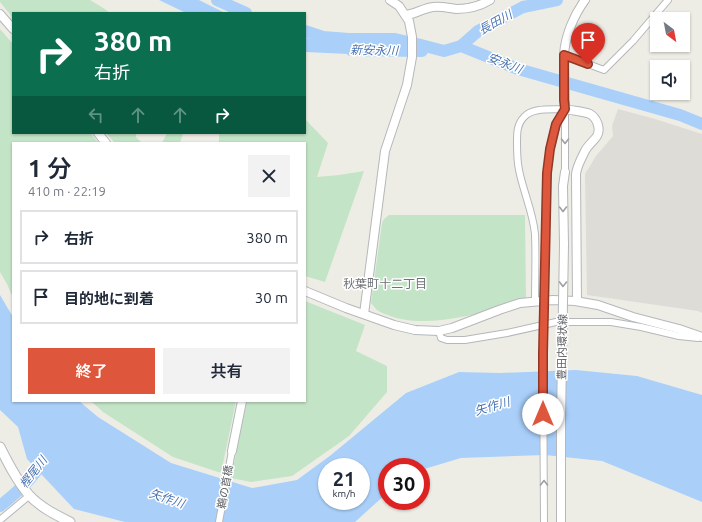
<!DOCTYPE html>
<html lang="ja">
<meta charset="utf-8">
<style>
:root{--surface:#fff;--page:#f2f2f3;--text:#1f2937;--muted:#747a83;--line:#e0e1e3;--accent:#de563b}
body{margin:0;font-family:Ubuntu,"Noto Sans JP",sans-serif;background:var(--page);color:var(--text);height:100vh;display:flex;flex-direction:column;font-size:15px;white-space:nowrap}
*{box-sizing:border-box;margin:0}
p{font-size:13px;color:var(--muted)}
.icon{flex:none;width:22px;height:22px;fill:none;stroke:currentColor;stroke-width:2;stroke-linecap:round;stroke-linejoin:round}
.map{position:relative;flex:1;overflow:hidden}
.panel{position:absolute;left:12px;top:142px;width:294px;height:260px;display:flex;flex-direction:column;background:var(--surface);border-radius:0px;box-shadow:0 1px 3px #0004}
.panel>*{flex:none}
.guide{position:absolute;left:12px;top:12px;width:294px;height:122px;border-radius:0px;box-shadow:0 1px 3px #0004;background:#0b6e4f;color:#fff;overflow:hidden}
.needle{width:26px;rotate:148deg}
.controls{position:absolute;left:650px;top:12px;display:grid;gap:8px}
.controls a{display:grid;place-items:center;width:40px;height:40px;border-radius:0px;background:var(--surface);box-shadow:0 1px 3px #0004;font-size:20px}
.speed{position:absolute;left:318px;top:458px;display:flex;gap:8px;font-size:20px;font-weight:700;text-align:center}
.speed>*{display:grid;place-content:center;width:52px;height:52px;border-radius:50%;background:var(--surface);box-shadow:0 1px 3px #0004;line-height:1}
.speed small{font-size:10px;font-weight:400}
.speed .limit{border:6px solid #d22;background:#fff;color:#111}
.pin{position:absolute;display:grid;place-items:center;width:34px;height:34px;color:#fff;margin:-41px -17px;border-radius:50% 50% 50% 0;rotate:-45deg;box-shadow:0 0 4px #0007}
.pin .icon{rotate:45deg}
.me{position:absolute;width:44px;margin:-22px;rotate:0deg;stroke-linejoin:round;filter:drop-shadow(0 0 3px #0008)}
.turn{display:flex;align-items:center;gap:14px;height:84px;padding:0 16px;font-size:18px}
.turn .icon{width:52px;height:52px;stroke-width:2.5}
.turn b{display:block;font-size:28px;line-height:34px}
.lanes{display:flex;align-items:center;height:38px;padding:0 16px;background:#0003;justify-content:center;gap:20px;direction:ltr}
.lanes .off{opacity:.35}
.round{display:grid;place-items:center;flex:none;width:42px;height:42px;border-radius:0px;background:var(--page)}
.head{display:flex;align-items:center;justify-content:space-between;height:68px;padding:0 16px}
h1{font-size:24px;font-weight:600;line-height:30px}
.button{display:flex;gap:8px;margin-top:auto;padding:8px 16px}
.button a{flex:1;height:46px;border-radius:0px;background:var(--accent);color:#fff;font-size:16px;font-weight:600;line-height:46px;text-align:center}
.button a+a{background:var(--page);color:var(--text)}
ul{padding:0;list-style:none}
li{display:flex;align-items:center;gap:12px;height:54px;margin:0 8px 6px;padding:0 8px;border:2px solid var(--line);border-radius:0px}
li div{flex:1}
li b{display:block;font-size:15px}
li em{font-style:normal}
.map>svg:first-child{display:block}
.industrial{fill:#dddcd7}
.green{fill:#c3e4c6}
.water{fill:#aad0fa;fill-rule:evenodd}
.lines{fill:none;stroke-linecap:round;stroke-linejoin:round}
.river{stroke:#aad0fa;stroke-width:12}
.minor-casing{stroke:#b5b7bb;stroke-width:8}
.tertiary-casing{stroke:#b5b7bb;stroke-width:10}
.secondary-casing{stroke:#b6b8be;stroke-width:11}
.minor{stroke:#fff;stroke-width:6}
.tertiary{stroke:#fff;stroke-width:8}
.secondary{stroke:#fff;stroke-width:9}
.minor-bridge-casing{stroke:#b5b7bb;stroke-width:8;stroke-linecap:butt}
.tertiary-bridge-casing{stroke:#b5b7bb;stroke-width:10;stroke-linecap:butt}
.minor-bridge{stroke:#fff;stroke-width:6}
.tertiary-bridge{stroke:#fff;stroke-width:8}
.oneway{stroke:#9e9fa2}
.route-casing{stroke:#903826;stroke-width:10}
.route{stroke:#de563b;stroke-width:7}
.labels{text-anchor:middle;dominant-baseline:central;stroke-width:3;stroke-linejoin:round;paint-order:stroke}
.street-label{font-size:11px;fill:#5d5f64;stroke:#fff}
.water-label{font-size:12px;font-style:italic;fill:#4a74b3;stroke:#fff}
.neighbourhood-label{font-size:12px;fill:#6e7176;stroke:#fff}
</style>
<div class="map">
<svg width="702" height="522" viewBox="0 0 702 522">
<rect width="100%" height="100%" fill="#eeede5"/>
<!-- industrial -->
<path class="industrial" d="M618 109 655 119 702 134V313L698 311 587 295 585 174 596 156 613 136 612 126Z"/>
<!-- green -->
<path class="green" d="M0 0H90L105 9 109 13H13V18L0 2Z
M0 29 13 44V133H90L99 143H13V298L7 284 0 272Z
M305 119 328 143 317 177 339 175 364 171 325 282 305 276V143H219V133H305Z
M106 133H136V137L142 143H115Z
M167 133H183L180 143H162Z
M389 215H525L526 301C489 311 424 331 388 315 384 314 380 312 377 310 375 308 373 305 371 303L382 223 384 219Z
M305 301 365 325 356 351 387 366V392L349 436 292 476 251 482 231 478 247 401H305Z
M91 401H236L221 473 173 457 103 412Z"/>
<!-- water -->
<path class="water" d="M159 0H199L225 13H186Z
M305 38 318 40 358 42 370 55 305 52Z
M0 295 13 317V401H79L98 417 171 463 252 488 297 480 331 455 406 393 459 372 500 373 576 370 637 376 702 395V502L602 461 545 455 461 458 421 470V467H387V493L355 522H125L74 509 27 459 18 427 0 410ZM327 467H361V501H327Z"/>
<g class="lines">
<!-- river -->
<path class="river" d="M217 0 246 13
M305 31 323 37 349 39H395L421 45 444 51 461 46 518 69 680 115 702 124
M461 46 478 31 523 7 557 0
M351 50 422 51
M0 506C20 490 33 478 47 456"/>
<defs>
<path id="minor" d="M564 55 604 70 633 41 668 0
M565 109V172
M550 149 557 124 564 111
M535 301C535 279 536 257 535 234 533 212 523 191 519 170 517 161 517 151 517 142 517 133 517 124 524 117 533 107 552 110 565 109
M439 331 441 338 447 340H465L507 333 556 322H611L641 327 679 336 698 338
M0 520 30 495
M219 522 232 451"/>
<path id="tertiary" d="M0 14 13 29
M406 15C415 14 424 8 433 7 441 6 448 8 456 9 468 9 480 6 490 0
M98 133 106 143
M564 245 563 186 565 172
M305 291 346 308 394 325 415 330 439 331 452 328 499 310 520 303 553 300 575 301 598 305 633 317 679 329 702 337
M577 301 576 174C577 166 581 159 585 151 588 145 594 141 597 136 601 129 597 118 590 114 583 111 573 111 565 109L564 55C565 36 574 15 585 0
M364 314 385 151 407 85 412 57V37L409 21 399 6 390 0
M232 451 242 401"/>
<path id="secondary" d="M0 447C8 463 17 481 29 495 40 507 56 515 70 522"/>
</defs>
<!-- minor casing -->
<use href="#minor" class="minor-casing"/>
<!-- tertiary casing -->
<use href="#tertiary" class="tertiary-casing"/>
<!-- secondary casing -->
<use href="#secondary" class="secondary-casing"/>
<!-- minor -->
<use href="#minor" class="minor"/>
<!-- tertiary -->
<use href="#tertiary" class="tertiary"/>
<!-- secondary -->
<use href="#secondary" class="secondary"/>
<defs>
<path id="minor-bridge" d="M544 522 543 353 547 173 550 149"/>
<path id="tertiary-bridge" d="M561 522V417L564 245"/>
</defs>
<!-- minor-bridge casing -->
<use href="#minor-bridge" class="minor-bridge-casing"/>
<!-- tertiary-bridge casing -->
<use href="#tertiary-bridge" class="tertiary-bridge-casing"/>
<!-- minor-bridge -->
<use href="#minor-bridge" class="minor-bridge"/>
<!-- tertiary-bridge -->
<use href="#tertiary-bridge" class="tertiary-bridge"/>
</g>
<!-- one-way arrows -->
<defs><path id="oneway-chevron" d="M-2-3.5L2.5 0L-2 3.5" fill="none" stroke-width="1.6" stroke-linecap="round" stroke-linejoin="round"/></defs>
<g class="oneway">
<use href="#oneway-chevron" transform="translate(565 141) rotate(90)"/>
<use href="#oneway-chevron" transform="translate(563 209) rotate(90)"/>
<use href="#oneway-chevron" transform="translate(563 284) rotate(91)"/>
<use href="#oneway-chevron" transform="translate(544 483) rotate(-90)"/>
</g>
<g class="lines">
<defs>
<path id="route" d="M543 414V353L547 173 550 149 556 124 565 109 564 100V55L588 64"/>
</defs>
<!-- route casing -->
<use href="#route" class="route-casing"/>
<!-- route -->
<use href="#route" class="route"/>
</g>
<g class="labels">
<!-- street labels -->
<g class="street-label">
<text transform="translate(562 347) rotate(-89)">豊田内環状線</text>
<text transform="translate(225 487) rotate(-80)">鵜の首橋</text>
</g>
<!-- water labels -->
<g class="water-label">
<text transform="translate(495 22) rotate(-29)">長田川</text>
<text transform="translate(374 50) rotate(1)">新安永川</text>
<text transform="translate(505 63) rotate(21)">安永川</text>
<text transform="translate(492 406) rotate(-16)">矢作川</text>
<text transform="translate(33 472) rotate(-52)">樫尾川</text>
<text transform="translate(167 498) rotate(19)">矢作川</text>
</g>
<!-- neighbourhood labels -->
<g class="neighbourhood-label">
<text x="385" y="283">秋葉町十二丁目</text>
</g>
</g>
</svg>
<div class="controls">
<a><svg class="needle" viewBox="-14 -14 28 28"><path d="M0-13l5 13h-10z" fill="#e53935"/><path d="M0 13l5-13h-10z" fill="#747a83"/></svg></a>
<a><svg class="icon" aria-label="sound" viewBox="0 0 24 24"><path d="M4 9h4l5-4v14l-5-4H4zM17 9q2 3 0 6"/></svg></a>
</div>
<div class="speed"><div>21<small>km/h</small></div><div class="limit">30</div></div>
<div class="pin" style="left:588px;top:64px;background:#d93025"><svg class="icon" aria-label="arrive" viewBox="0 0 24 24"><path d="M6 21V4h12l-3 4 3 4H6"/></svg></div>
<svg class="me" style="left:543px;top:414px" viewBox="-20 -20 40 40"><circle r="19" fill="#fff"/><path d="M0-13L10 11 0 6-10 11z" fill="#de563b"/></svg>
<div class="guide">
<div class="turn"><svg class="icon" aria-label="right" viewBox="0 0 24 24"><path d="M7 20v-9h11M14 6l5 5-5 5"/></svg><div><b>380 m</b>右折</div></div>
<div class="lanes"><svg class="icon off" aria-label="left" viewBox="0 0 24 24"><path d="M17 20v-9H6M10 6l-5 5 5 5"/></svg><svg class="icon off" aria-label="ahead" viewBox="0 0 24 24"><path d="M12 20V5M6 11l6-6 6 6"/></svg><svg class="icon off" aria-label="ahead" viewBox="0 0 24 24"><path d="M12 20V5M6 11l6-6 6 6"/></svg><svg class="icon" aria-label="right" viewBox="0 0 24 24"><path d="M7 20v-9h11M14 6l5 5-5 5"/></svg></div>
</div>
<section class="panel">
<div class="head"><div><h1>1 分</h1><p>410 m · 22:19</p></div><a class="round"><svg class="icon" aria-label="close" viewBox="0 0 24 24"><path d="M6 6l12 12M18 6L6 18"/></svg></a></div>
<ul>
<li><svg class="icon" aria-label="right" viewBox="0 0 24 24"><path d="M7 20v-9h11M14 6l5 5-5 5"/></svg><div><b>右折</b></div><em>380 m</em></li>
<li><svg class="icon" aria-label="arrive" viewBox="0 0 24 24"><path d="M6 21V4h12l-3 4 3 4H6"/></svg><div><b>目的地に到着</b></div><em>30 m</em></li>
</ul>
<div class="button"><a>終了</a><a>共有</a></div>
</section>
</div>
